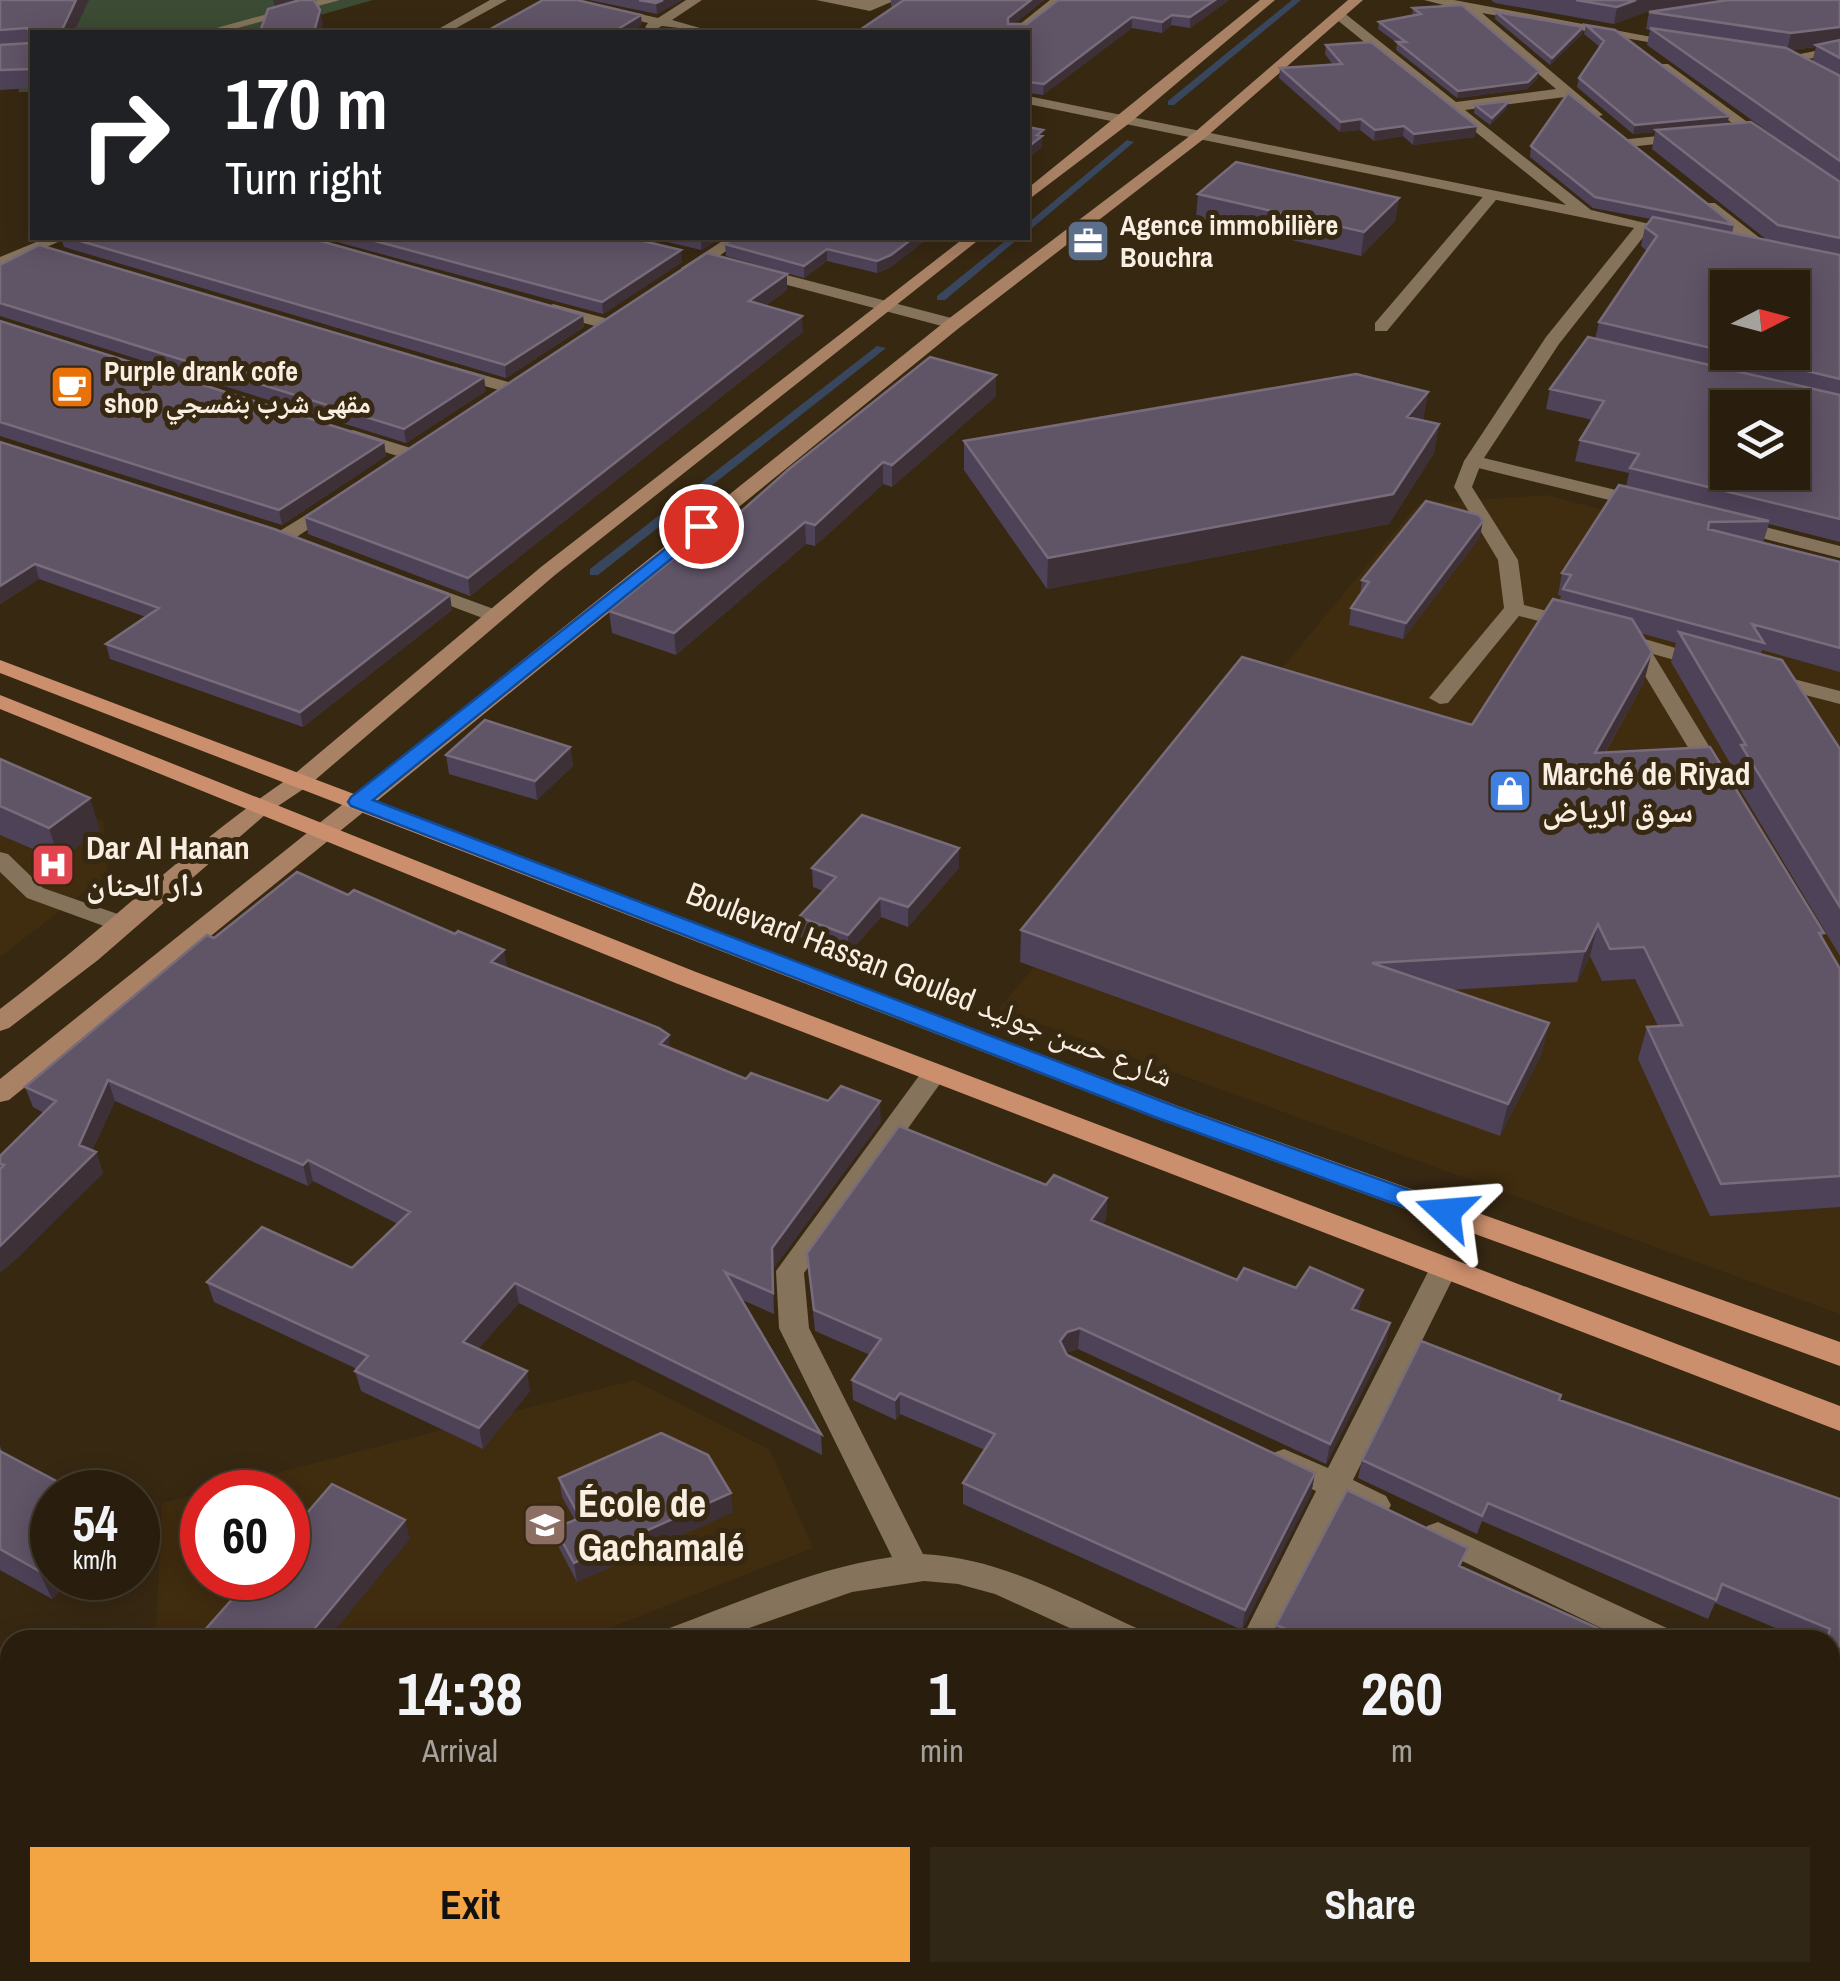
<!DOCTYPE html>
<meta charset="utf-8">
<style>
:root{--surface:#291e0e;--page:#312717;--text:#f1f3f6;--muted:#a5a29e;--line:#453c2e;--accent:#f2a542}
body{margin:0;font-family:"Archivo Narrow","Noto Naskh Arabic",sans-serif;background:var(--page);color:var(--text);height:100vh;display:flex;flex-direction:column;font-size:38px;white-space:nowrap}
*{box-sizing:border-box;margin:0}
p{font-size:32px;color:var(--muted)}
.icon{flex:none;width:55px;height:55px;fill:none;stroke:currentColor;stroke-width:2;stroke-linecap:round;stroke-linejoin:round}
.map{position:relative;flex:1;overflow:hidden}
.details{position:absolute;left:0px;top:1630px;width:1840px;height:352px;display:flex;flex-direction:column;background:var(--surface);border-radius:30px 30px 0 0;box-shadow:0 5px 25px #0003,0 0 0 2px var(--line)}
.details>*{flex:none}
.guide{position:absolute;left:30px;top:30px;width:1000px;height:210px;border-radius:0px;box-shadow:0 5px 25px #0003,0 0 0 2px var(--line);background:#202124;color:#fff;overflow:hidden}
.needle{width:65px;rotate:84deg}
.controls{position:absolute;left:1710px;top:270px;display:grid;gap:20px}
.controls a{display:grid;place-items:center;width:100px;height:100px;border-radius:0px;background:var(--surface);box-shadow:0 5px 25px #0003,0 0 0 2px var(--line);font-size:50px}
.speed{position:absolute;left:30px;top:1470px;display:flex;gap:20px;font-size:50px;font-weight:700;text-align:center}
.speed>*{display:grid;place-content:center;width:130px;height:130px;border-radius:50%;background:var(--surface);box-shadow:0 5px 25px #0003,0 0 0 2px var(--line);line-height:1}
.speed small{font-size:25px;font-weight:400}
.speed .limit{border:15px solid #d22;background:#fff;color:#111}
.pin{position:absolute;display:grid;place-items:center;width:85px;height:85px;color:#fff;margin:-42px;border:5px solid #fff;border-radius:50%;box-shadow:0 2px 10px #0007}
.me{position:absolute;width:110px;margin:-55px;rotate:289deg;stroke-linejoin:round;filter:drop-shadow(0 0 8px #0008)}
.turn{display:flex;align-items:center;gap:35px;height:210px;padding:0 30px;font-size:45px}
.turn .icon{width:130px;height:130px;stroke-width:2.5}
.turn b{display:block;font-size:70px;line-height:85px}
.eta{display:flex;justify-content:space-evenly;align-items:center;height:170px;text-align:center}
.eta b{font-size:60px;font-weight:800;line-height:70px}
.action{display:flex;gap:20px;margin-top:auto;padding:20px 30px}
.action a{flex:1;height:115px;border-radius:0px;background:var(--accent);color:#111;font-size:40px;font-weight:800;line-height:115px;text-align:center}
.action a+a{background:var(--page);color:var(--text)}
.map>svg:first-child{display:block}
.built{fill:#402c0f}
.green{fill:#3c4b33}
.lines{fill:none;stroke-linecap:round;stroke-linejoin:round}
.stream{fill:#38465e;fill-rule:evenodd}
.service{fill:#85735b;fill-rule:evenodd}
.minor{fill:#85735b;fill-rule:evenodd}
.secondary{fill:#a98164;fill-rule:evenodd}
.primary{fill:#cc8f6d;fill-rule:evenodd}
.wall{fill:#4e4258;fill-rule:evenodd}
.shaded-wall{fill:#3d3036}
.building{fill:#605467;stroke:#786c7a;stroke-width:2.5;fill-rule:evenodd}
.route{fill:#1a73e8;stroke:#114b97;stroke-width:2.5}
.labels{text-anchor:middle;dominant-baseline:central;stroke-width:10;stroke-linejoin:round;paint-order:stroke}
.far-poi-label{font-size:28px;font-weight:bold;fill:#f8eee1;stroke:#372812;text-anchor:start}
.poi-label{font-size:32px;font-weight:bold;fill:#f8eee1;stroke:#372812;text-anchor:start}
.street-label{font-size:32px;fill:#f8eee1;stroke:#372812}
.near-poi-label{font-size:38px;font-weight:bold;fill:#f8eee1;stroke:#372812;text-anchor:start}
</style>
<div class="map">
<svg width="1840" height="1981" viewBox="0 0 1840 1981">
<rect width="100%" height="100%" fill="#372812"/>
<!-- built -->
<path class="built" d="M1548 495 1840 573V1314L999 1009 1418 504Z
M0 780 104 822 108 874 0 957Z
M634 1380 770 1450 813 1548 579 1640H160L156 1633 162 1503 202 1493V1578H288V1492H203Z"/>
<!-- green -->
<path class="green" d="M0 0H373L317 16 320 32H32V92H18L25 77Z"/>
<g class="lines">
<!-- stream -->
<path class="stream" d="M1292 0H1301L1174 105H1168V101Z
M1127 140 1134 142 1031 229 1028 230V223Z
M1009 238H1019L945 300H937V296Z
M877 346 886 348 598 575H590V569Z"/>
<!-- service -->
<path class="service" d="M318 0H340L223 32H202Z
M1487 192 1500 195 1387 331H1375V323Z
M1473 455 1482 461 1472 487 1518 560 1524 605 1581 620 1584 624 1574 630 1519 616 1448 703 1440 704 1429 698 1504 608 1498 560 1454 487 1464 461Z
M1617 631 1710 658 1714 662 1710 666 1703 668 1653 654 1726 774 1723 779H1707L1627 646 1607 637Z
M1766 672 1840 691V704L1758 683 1755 678Z
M0 852 8 854 43 888 132 919 135 925 123 933 27 898 0 872Z"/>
<!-- minor -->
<path class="minor" d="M490 0H507L449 32H433Z
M550 0H576L658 18 686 0H702L672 20 714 32 662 26 652 31 645 27 648 23Z
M816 0H896L870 11Z
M1050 0H1065L1024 32H1010Z
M1424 0H1454L1689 44 1682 48 1482 13 1603 115 1591 118 1565 97 1465 110 1591 210 1687 233 1679 238 1648 231 1559 344 1484 458 1653 499V507L1646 509 1466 465 1464 461 1546 337 1634 228 1028 104V96L1566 205 1331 15 1343 12 1456 102 1556 89 1463 10Z
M1840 46V54L1787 62 1780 58Z
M1658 64H1668L1772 140 1760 143 1658 70Z
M1687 133 1692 134V140L1629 147 1622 143 1629 139Z
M1703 203H1715L1774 249V255H1762L1703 209Z
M46 238H67L0 268V257Z
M727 238H745L693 274H681V268Z
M756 267 959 320 962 324 953 329 750 275V269Z
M553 304 612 320 615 324 606 329 547 313 545 309Z
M452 366 515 384 518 388 509 393 446 375V367Z
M353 430 417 450 419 454 410 460 347 440V432Z
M332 499 342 505 339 509 292 540H278V532Z
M1733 519 1840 546V558L1726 529 1723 525Z
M420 582 502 612 505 616 495 622 488 620 413 592 410 588Z
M933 1066 942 1069 946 1075 942 1081 804 1273 809 1328 923 1554C1002 1558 1070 1598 1141 1630L1145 1640H1096L995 1594 958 1584 924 1581 852 1592 715 1640H660L664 1630C739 1603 813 1568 892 1557L779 1328 776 1271 924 1069Z
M1444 1257 1454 1260 1458 1268 1353 1480 1386 1496 1391 1505 1386 1514 1375 1518 1341 1503 1274 1640H1241L1316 1491 1273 1471 1269 1462 1273 1453 1284 1449 1328 1468 1434 1260Z
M1438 1522 1671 1630 1675 1640H1626L1427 1544 1422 1535 1427 1526Z
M0 1665 10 1669V1702L0 1698Z
M1830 1932 1840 1936V1973L1830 1969Z
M10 1933 11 1972 0 1977V1937Z
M929 1972H966L968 1981H932Z
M1395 1972H1450L1447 1981H1392Z"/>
<!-- secondary -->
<path class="secondary" d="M1260 0H1275L1131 122 1028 200V188Z
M1348 0H1363L1205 138 959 328 9 1100 0 1102V1079L947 320 1195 132Z
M964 238H981L555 575 308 786 266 814 98 960 9 1028 0 1031V1009C99 934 189 845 292 776L541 567Z"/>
<!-- primary -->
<path class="primary" d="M0 660 1178 1106 1840 1342V1366L1160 1120 0 673Z
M0 695 696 972 1840 1406V1431L678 984 0 709Z"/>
</g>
<!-- wall -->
<path class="wall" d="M0 0H89L74 32H32V88L0 90Z
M589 0H682L657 14Z
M891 0H1044L1014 24H1027L1058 0H1229L1190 28 1171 25 1162 33 1132 28 1043 95 1028 93V32L891 6Z
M1491 0H1840V542L1769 524 1763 543 1840 562V672L1762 650 1761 654 1840 749V956L1732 776 1734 770 1671 662 1676 643 1640 633 1644 682 1605 753 1824 933 1822 938 1840 969V1207L1710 1216 1638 1059 1647 1027 1658 1026 1635 979 1602 981 1590 956 1577 982 1451 990 1549 1023 1541 1055 1500 1136 1020 962 1021 930 1472 725 1560 600 1561 596 1558 595 1562 573 1626 486 1629 473 1575 461 1580 440 1592 420 1546 409 1550 389 1595 339 1599 322 1647 251 1641 246 1645 227 1651 219 1593 208 1530 157 1531 146 1734 225 1732 233 1767 240 1652 149 1655 132 1633 134 1577 87 1579 78 1600 47 1584 34 1586 25 1729 116 1727 124 1802 156 1647 45 1650 30 1646 29 1649 12 1663 10 1646 12 1614 24 1495 3ZM1816 47 1812 62 1790 50Z
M1413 8 1538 78 1527 89 1457 98 1396 50 1397 43 1378 29 1379 22 1412 16Z
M1496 12 1583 27 1582 34 1550 65 1495 19Z
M1326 45 1475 137 1413 145 1403 136 1374 141 1360 130 1340 132 1279 78 1280 68 1333 65 1325 54Z
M1475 105 1507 108 1490 125 1474 113Z
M1198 194 1399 198 1395 221 1361 256 1196 218Z
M61 238H310L583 315 584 327 506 378 64 247Z
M322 238H631L682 262 603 314Z
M651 238H721L701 250Z
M735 238H928L891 267 877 273 827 261 804 278 726 256 725 244Z
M0 265 486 391 406 443 0 316Z
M787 290 765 306 803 332 470 596 308 534 305 517Z
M0 321 384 442 386 456 282 525 0 436Z
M996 375V396L892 487 883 484 815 546 806 544 676 655 612 633 609 611 693 554Z
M1428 392 1423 420 1439 424 1434 453 1389 524 1047 589 964 470V441Z
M0 442 452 610 303 727 110 659 106 644 146 617 39 579 0 604Z
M1480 537 1403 639 1349 625 1351 608 1360 596 1362 580Z
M570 747 573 766 537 800 449 774 446 755Z
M0 759 100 830 59 860 0 835Z
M812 868H959L908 927 881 917 848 954 800 937 799 917 823 891 813 887Z
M214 938 507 968 670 1048 746 1079 881 1122 773 1269 774 1314 740 1299 821 1434 822 1455 519 1303 478 1349 530 1391 483 1449 361 1391 355 1371 357 1369 214 1302 207 1282 352 1268 398 1224 313 1181 308 1186 115 1101 92 1151 96 1152 103 1173 17 1258 0 1273V1156L44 1113 33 1107 25 1087Z
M1046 1185 1107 1198 1106 1219 1102 1225 1237 1280 1358 1311 1386 1344 1326 1464 1078 1349 1066 1353 1067 1355 1315 1473 1311 1494 1242 1630 963 1504V1483L985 1450 900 1414 896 1420 853 1400 852 1380 870 1355 815 1331 807 1253Z
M1559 1400 1840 1499V1706L1835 1704V1720L1840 1722V1904L1830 1900V1640H1805L1715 1603 1708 1619 1482 1521 1477 1534 1358 1478 1362 1460Z
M0 1446 52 1578H72L52 1599 0 1570Z
M559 1478 733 1512 577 1582 559 1548 555 1528 575 1520 562 1497Z
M1462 1568 1624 1640H1274L1276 1625Z
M969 1972H1349L1353 1981H972Z
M1505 1972H1631L1636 1981H1502Z"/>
<!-- shaded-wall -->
<path class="shaded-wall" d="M76 0H89L74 32H61Z
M273 0H304L275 8Z
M663 0H682L657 14 656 3Z
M1031 0H1044L1008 29V18Z
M1215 0H1229L1190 28V17Z
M1636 0H1741L1646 12 1614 24 1617 7Z
M320 10 323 24 320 32H314Z
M641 15 642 25 631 32 618 29Z
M1172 15 1171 25 1162 33V22Z
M1132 17V28L1043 95 1044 84Z
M1583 27 1582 34 1550 65 1552 58Z
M1840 27V43L1816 45V47L1787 50 1791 33Z
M1539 71 1538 78 1527 89 1457 98 1458 91Z
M1509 101 1507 108 1490 125 1492 118Z
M1729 116 1727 125 1633 134 1635 125Z
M1361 119 1360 130 1340 132 1341 122Z
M1404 126 1403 136 1374 141 1375 130Z
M1477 126 1475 137 1413 145 1414 134Z
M1043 130 1042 147 1028 159V147L1037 135Z
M1399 198 1395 221 1361 256 1364 232Z
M701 238H721L701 250Z
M913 238H928L891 267 877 273V261Z
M827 249V261L804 278V266Z
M681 250 682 262 603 314 602 302Z
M787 274V290L749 317V301Z
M583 315 584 327 506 378 505 365Z
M802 316 803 332 470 596 468 578Z
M996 375V396L892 487V465Z
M484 377 486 391 406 443 404 429Z
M1428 392 1423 421 1407 417Z
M1439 424 1434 453 1389 524 1047 589 1048 558Z
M384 442 386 456 282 525 279 510Z
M883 462V484L815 546V525Z
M1483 521 1480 537 1403 639 1406 623Z
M805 522 806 544 676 655 674 633Z
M35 564 39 579 0 604V586Z
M450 595 452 610 303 727 300 712Z
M1652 652 1644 682 1587 784 1595 753Z
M570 747 573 766 537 800 535 781Z
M90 798 100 830 59 860 49 828Z
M959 848V868L908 927V907Z
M880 898 881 917 848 954V935Z
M1598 924 1590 956 1577 982 1585 951Z
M504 950 508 971 491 962Z
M1549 1023 1541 1055 1500 1136 1508 1104Z
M669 1035 671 1056 660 1044Z
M108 1080 115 1101 88 1160 96 1152 103 1173 17 1258 0 1273V1246L79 1145Z
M880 1101 881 1122 773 1269 774 1314 772 1248Z
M308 1160 313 1181 308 1186 303 1165Z
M1107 1198 1106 1219 1090 1241 1091 1220Z
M515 1283 519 1303 467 1362 463 1342Z
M1363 1290 1359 1310 1348 1330 1352 1309Z
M1390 1323 1386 1344 1326 1464 1330 1444Z
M1080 1328 1078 1349 1066 1353 1060 1341 1067 1332Z
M527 1371 530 1391 483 1449 479 1428Z
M900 1393V1414L896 1420 895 1400Z
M1315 1473 1311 1494 1242 1630 1245 1610Z
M731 1493 733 1512 577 1582 574 1563Z
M405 1520 410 1539 327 1640H305Z
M52 1557V1578H72L52 1599 39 1571Z
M555 1974 556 1981H533Z"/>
<!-- building -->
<path class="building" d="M0 0H76L61 32H32V69L0 70V45L30 43 31 32 27 28 0 30Z
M300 0H314L320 10 314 32H260L268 9Z
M543 0H577L641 15 618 29 634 32H485Z
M639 0H663L656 3Z
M904 0H1031L1008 18V24H1027L1058 0H1215L1190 17 1172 15 1162 22 1132 17 1044 84 1028 82V32H857Z
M1576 0H1636L1617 7Z
M1728 0H1840V27L1791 33 1649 12Z
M1462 5 1539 71 1528 82 1458 91 1397 42H1406L1379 22 1421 14 1413 8Z
M1496 12 1583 27 1552 58Z
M1586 25 1615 30 1729 116 1635 125 1579 78 1604 41Z
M1650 28 1786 48 1840 76V161Z
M1840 40V58L1816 45Z
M1371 42 1477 126 1414 134 1404 126 1375 130 1361 119 1341 122 1280 68 1342 64 1326 45Z
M1568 93 1734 225 1595 197 1531 146Z
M1509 101 1492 118 1475 105Z
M1751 122 1840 182V238L1778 225 1656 130Z
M1028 127 1043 130 1037 135 1042 136 1028 147Z
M1236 162 1399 198 1364 232 1198 194Z
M1653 217 1840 255V379L1728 352H1792V288H1728V352L1599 322 1657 236 1645 227Z
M70 238H310L583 315 505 365Z
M364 238H631L681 250 602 302Z
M735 238H913L891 255 877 261 827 249 804 266 725 244Z
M39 245 484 377 404 429 0 303V265Z
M707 253 787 274 749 301 802 316 468 578 305 517Z
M0 321 384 442 279 510 0 422Z
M1588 337 1840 395V519L1630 468 1639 454 1580 440 1604 401 1550 389ZM1728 408H1792V472H1728Z
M930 357 996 375 892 465 883 462 815 525 805 522 674 633 609 611 683 551 693 554 789 469Z
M1356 374 1428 392 1407 417 1439 424 1393 494 1048 558 964 441Z
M0 442 274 529 450 595 300 712 106 644 159 608 35 564 0 586Z
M1619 485 1769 521 1709 522 1708 529 1840 562V648L1752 624 1764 643 1563 589 1571 575 1562 573Z
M1426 501 1479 515 1483 521 1406 623 1351 608 1369 582 1362 580Z
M1553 599 1632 619 1652 652 1595 753 1710 747 1824 933H1819L1840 969V1176L1721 1184 1647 1027 1682 1025 1644 947 1610 949 1598 924 1585 951 1372 963 1549 1023 1508 1104 1021 930 1242 657 1472 725Z
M1679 632 1782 660 1840 749V907L1741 745H1746Z
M485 720 570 747 535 781 446 755Z
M0 759 90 798 49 828 0 806Z
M862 815 959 848 908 907 880 898 848 935 799 917 836 877 812 868Z
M297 872 348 895 354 890 455 934 458 931 504 950 491 962 659 1028 669 1035 660 1044 746 1079 751 1073 828 1101 841 1086 880 1101 772 1248 773 1293 725 1272 821 1434 515 1283 463 1342 527 1371 479 1428 355 1371 368 1356 207 1282 262 1227 352 1268 410 1212 308 1160 303 1165 108 1080 79 1145 96 1152 0 1246V1169L4 1165 0 1164V1156L56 1101 25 1087 207 935 214 938Z
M899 1126 1046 1185 1054 1175 1107 1198 1091 1220 1237 1280 1244 1268 1296 1288 1310 1267 1363 1290 1352 1309 1390 1323 1330 1444 1080 1328 1067 1332 1060 1341 1067 1355 1315 1473 1245 1610 963 1483 995 1434 900 1393 895 1400 852 1380 881 1339 814 1310 807 1253Z
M1421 1341 1561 1395 1559 1400 1840 1499V1684L1835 1688V1720L1840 1722V1883L1835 1881 1832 1892 1830 1891V1640H1827L1830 1629 1722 1584 1716 1600 1488 1503 1482 1516 1362 1460Z
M661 1433 708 1455 731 1493 574 1563 555 1528 580 1518 559 1478Z
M0 1451 77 1492H52V1557L39 1571 0 1549Z
M332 1484 405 1520 305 1640H196L251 1578H288V1535Z
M1347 1490 1468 1548 1459 1566 1624 1640H1283L1288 1630 1276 1625Z
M66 1972H851L854 1981H557L555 1974 533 1981H67Z
M976 1972H1349L1353 1981H979Z
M1508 1972H1631L1636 1981H1513Z"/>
<!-- route -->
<path class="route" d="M701 521 710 526 707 530 373 800 1177 1107 1454 1206 1458 1212 1454 1219H1437L1160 1119 351 806 348 802 351 797Z"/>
<!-- icons -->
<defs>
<symbol id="office-square" viewBox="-11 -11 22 22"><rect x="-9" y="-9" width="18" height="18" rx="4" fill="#5c6f8a" stroke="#372812"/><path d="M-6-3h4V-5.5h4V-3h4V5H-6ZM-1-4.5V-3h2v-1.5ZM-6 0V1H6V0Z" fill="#fff"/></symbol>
<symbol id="cafe-square" viewBox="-11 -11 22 22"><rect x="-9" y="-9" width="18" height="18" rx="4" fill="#e8710a" stroke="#372812"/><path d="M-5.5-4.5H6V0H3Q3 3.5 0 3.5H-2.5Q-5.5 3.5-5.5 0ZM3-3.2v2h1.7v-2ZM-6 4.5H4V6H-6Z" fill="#fff"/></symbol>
<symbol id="shop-square" viewBox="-11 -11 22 22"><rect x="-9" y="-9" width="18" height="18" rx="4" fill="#3f7fe0" stroke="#372812"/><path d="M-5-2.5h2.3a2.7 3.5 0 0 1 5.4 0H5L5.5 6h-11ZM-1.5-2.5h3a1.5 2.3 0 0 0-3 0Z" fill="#fff"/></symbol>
<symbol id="hospital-square" viewBox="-11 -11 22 22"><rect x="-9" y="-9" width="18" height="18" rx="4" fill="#e0444e" stroke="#372812"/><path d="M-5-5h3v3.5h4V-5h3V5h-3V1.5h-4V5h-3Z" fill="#fff"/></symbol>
<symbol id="school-square" viewBox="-11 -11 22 22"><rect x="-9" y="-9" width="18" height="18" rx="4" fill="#8d6e63" stroke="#372812"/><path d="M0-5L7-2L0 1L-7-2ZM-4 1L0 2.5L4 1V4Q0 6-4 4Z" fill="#fff"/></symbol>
</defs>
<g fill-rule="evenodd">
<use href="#office-square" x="1063" y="216" width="50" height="50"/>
<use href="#cafe-square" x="47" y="362" width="50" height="50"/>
<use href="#shop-square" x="1485" y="766" width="50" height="50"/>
<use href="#hospital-square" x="28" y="840" width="50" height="50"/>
<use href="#school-square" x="520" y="1500" width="50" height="50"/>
</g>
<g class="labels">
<!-- far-poi labels -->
<g class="far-poi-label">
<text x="1120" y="225">Agence immobilière<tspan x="1120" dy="32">Bouchra</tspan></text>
<text x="104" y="371">Purple drank cofe<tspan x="104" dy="32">shop مقهى شرب بنفسجي</tspan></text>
</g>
<!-- poi labels -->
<g class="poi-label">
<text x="1542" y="773">Marché de Riyad<tspan x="1542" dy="37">سوق الرياض</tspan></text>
<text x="86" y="847">Dar Al Hanan<tspan x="86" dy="37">دار الحنان</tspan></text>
</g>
<!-- street labels -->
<g class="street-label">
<text transform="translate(930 984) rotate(21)">Boulevard Hassan Gouled شارع حسن جوليد</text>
</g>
<!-- near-poi labels -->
<g class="near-poi-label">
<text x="578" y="1503">École de<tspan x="578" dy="44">Gachamalé</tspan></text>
</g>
</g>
</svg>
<div class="controls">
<a><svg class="needle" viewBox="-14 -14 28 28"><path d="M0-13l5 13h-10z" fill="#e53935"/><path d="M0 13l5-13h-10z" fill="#a5a29e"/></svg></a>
<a><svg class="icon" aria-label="layers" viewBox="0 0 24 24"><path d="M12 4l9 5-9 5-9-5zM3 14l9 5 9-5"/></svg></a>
</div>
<div class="speed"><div>54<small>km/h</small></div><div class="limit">60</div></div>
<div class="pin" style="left:701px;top:526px;background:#d93025"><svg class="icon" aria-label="arrive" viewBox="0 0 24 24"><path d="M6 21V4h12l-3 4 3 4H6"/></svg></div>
<svg class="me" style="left:1446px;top:1212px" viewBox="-20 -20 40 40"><path d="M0-17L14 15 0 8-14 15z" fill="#1a73e8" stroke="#fff" stroke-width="4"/></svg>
<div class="guide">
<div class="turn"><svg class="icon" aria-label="right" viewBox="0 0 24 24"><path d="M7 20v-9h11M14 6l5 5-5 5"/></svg><div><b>170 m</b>Turn right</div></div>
</div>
<section class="details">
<div class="eta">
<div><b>14:38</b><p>Arrival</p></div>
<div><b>1</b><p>min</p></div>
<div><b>260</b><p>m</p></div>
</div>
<div class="action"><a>Exit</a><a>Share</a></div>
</section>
</div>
